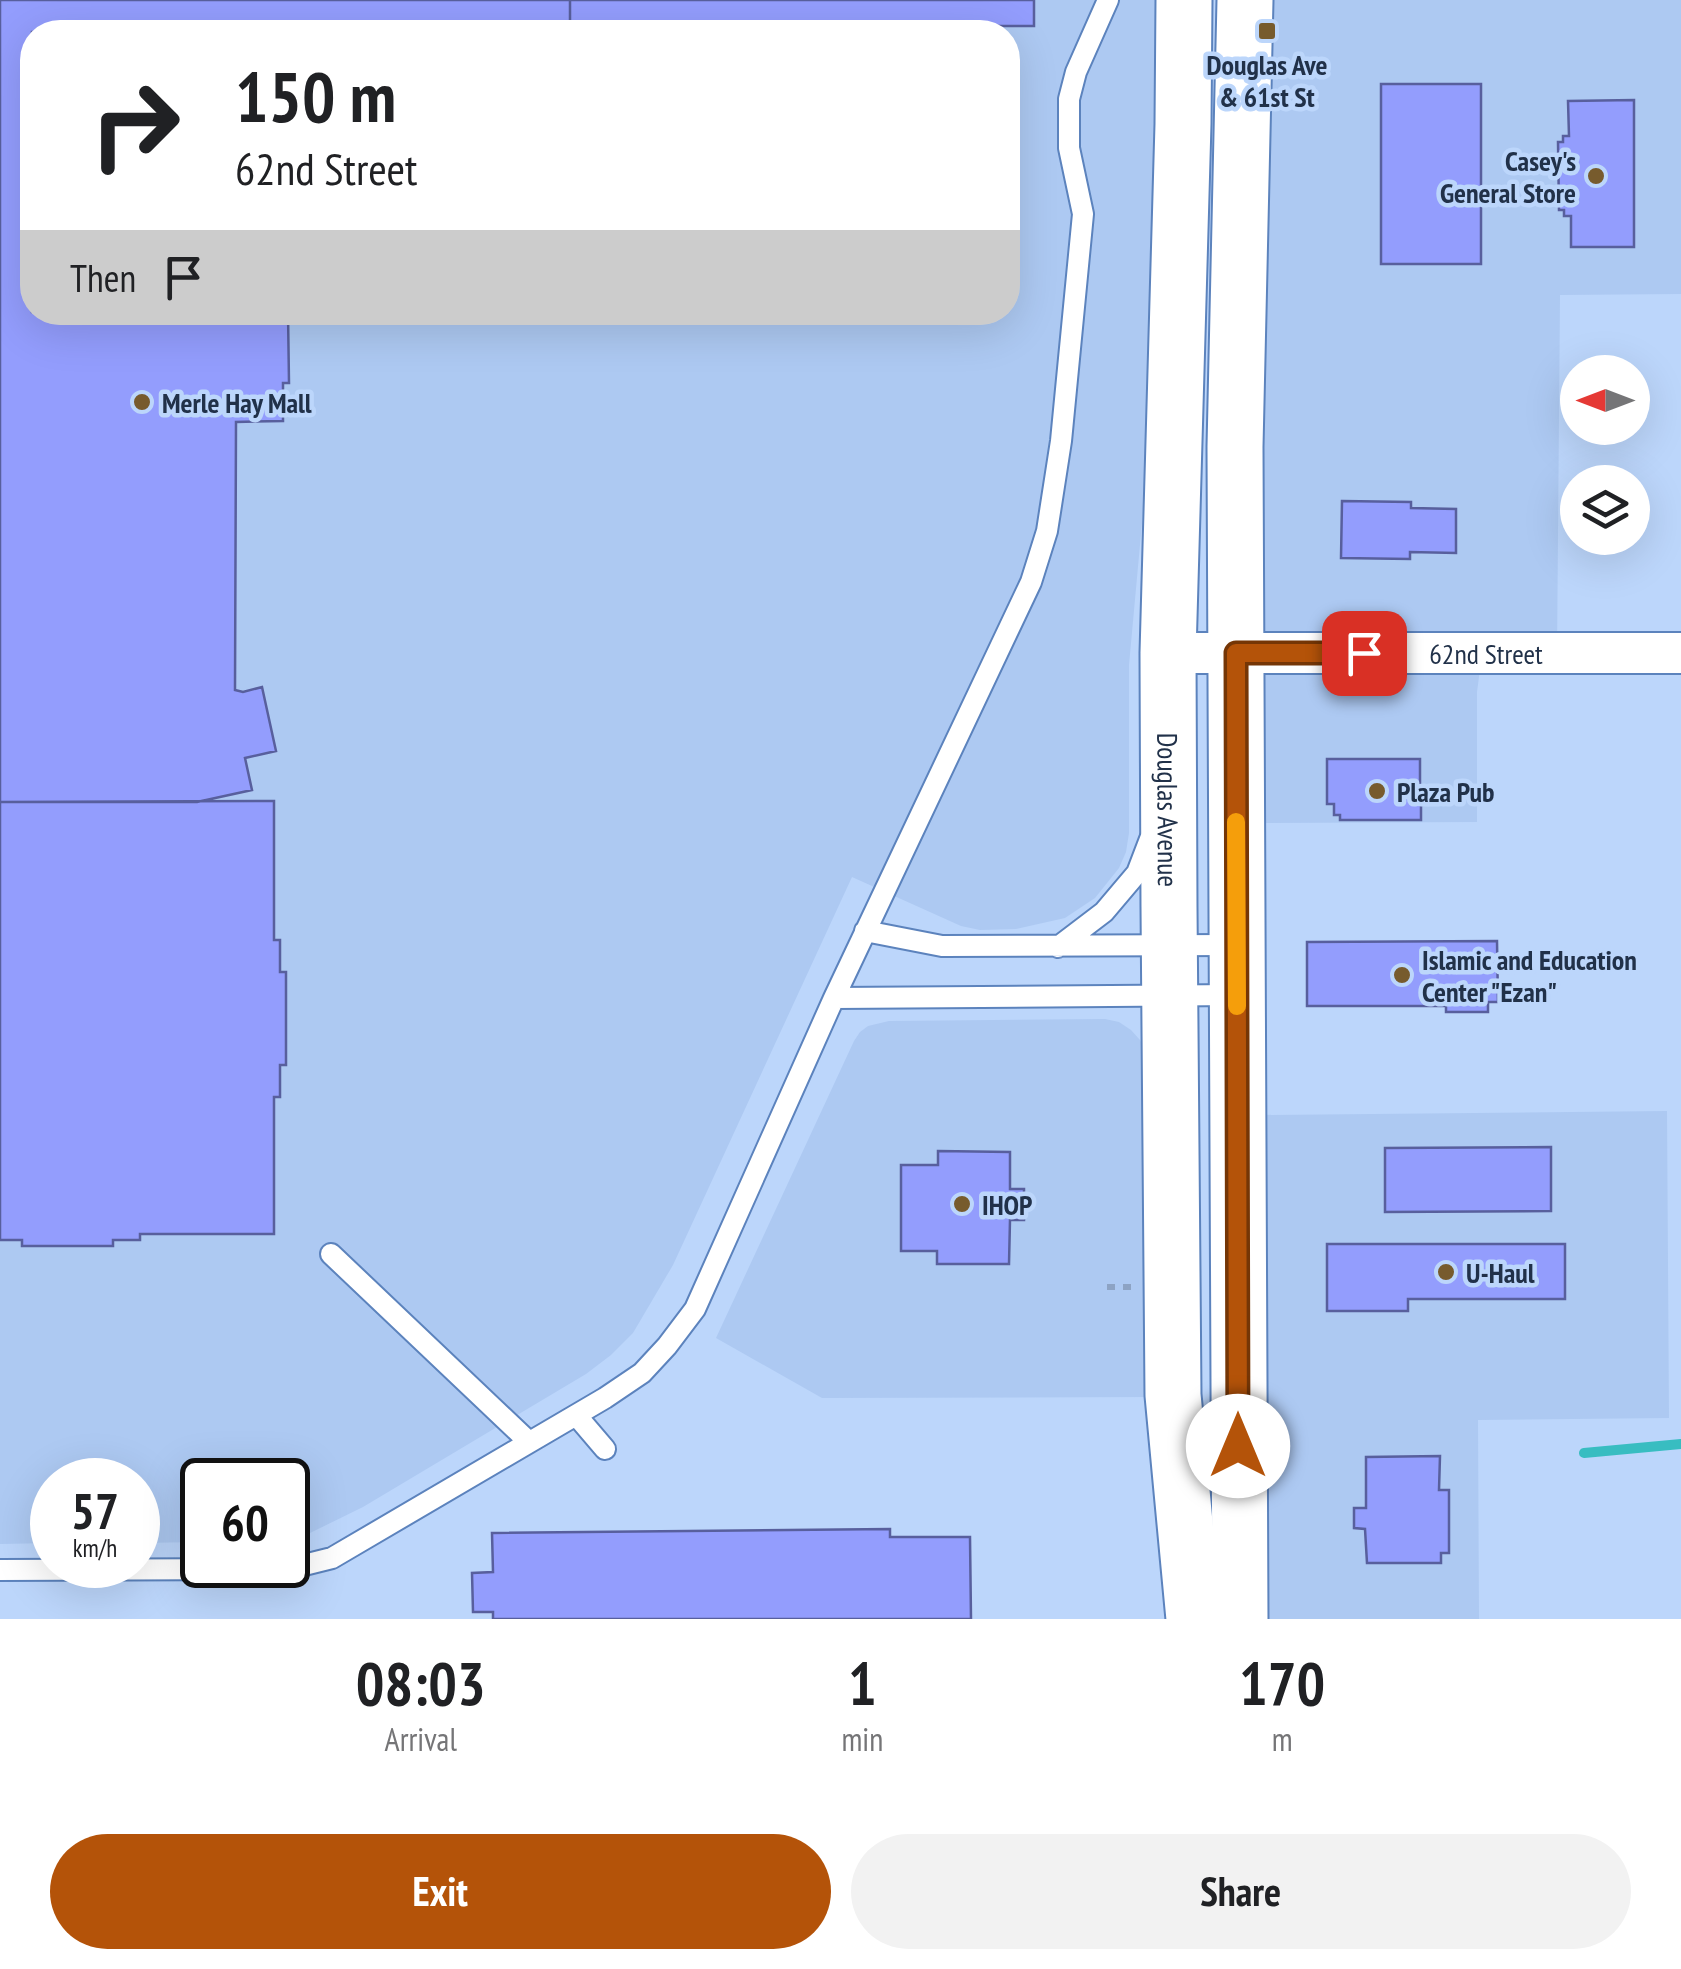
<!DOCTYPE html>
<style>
:root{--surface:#fff;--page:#f2f2f2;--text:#202124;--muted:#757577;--accent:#b45309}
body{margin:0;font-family:"PT Sans Narrow",sans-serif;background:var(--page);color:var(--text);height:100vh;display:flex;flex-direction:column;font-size:38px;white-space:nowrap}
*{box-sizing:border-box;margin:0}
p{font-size:32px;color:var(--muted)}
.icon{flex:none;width:55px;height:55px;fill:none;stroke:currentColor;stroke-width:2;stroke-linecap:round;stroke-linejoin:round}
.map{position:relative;height:1619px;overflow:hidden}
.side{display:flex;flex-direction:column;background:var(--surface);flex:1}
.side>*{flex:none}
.top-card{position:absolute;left:20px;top:20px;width:1000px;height:305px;border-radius:40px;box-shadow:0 10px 40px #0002;background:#fff;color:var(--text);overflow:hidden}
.needle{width:65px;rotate:270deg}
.controls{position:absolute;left:1560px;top:355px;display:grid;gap:20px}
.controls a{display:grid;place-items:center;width:90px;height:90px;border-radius:50%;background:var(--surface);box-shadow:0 10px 40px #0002;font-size:50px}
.speed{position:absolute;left:30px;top:1458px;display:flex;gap:20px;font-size:50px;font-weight:700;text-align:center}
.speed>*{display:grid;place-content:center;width:130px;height:130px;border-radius:50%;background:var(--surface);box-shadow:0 10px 40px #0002;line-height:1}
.speed small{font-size:25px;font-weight:400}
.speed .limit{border:5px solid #111;border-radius:15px;background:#fff;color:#111}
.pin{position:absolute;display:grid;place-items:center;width:85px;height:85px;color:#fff;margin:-42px;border-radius:20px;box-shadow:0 5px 15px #0006}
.me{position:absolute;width:110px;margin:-55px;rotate:0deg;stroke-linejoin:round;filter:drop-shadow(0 0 8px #0008)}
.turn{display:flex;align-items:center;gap:35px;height:210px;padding:0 50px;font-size:45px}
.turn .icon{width:130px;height:130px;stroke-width:2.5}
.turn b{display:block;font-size:70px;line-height:85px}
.then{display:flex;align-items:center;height:95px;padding:0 50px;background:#0003;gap:20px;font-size:38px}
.eta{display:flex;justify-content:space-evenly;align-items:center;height:170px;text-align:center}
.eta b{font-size:60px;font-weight:700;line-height:70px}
.cta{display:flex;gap:20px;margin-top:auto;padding:20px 50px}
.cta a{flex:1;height:115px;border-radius:60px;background:var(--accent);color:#fff;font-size:40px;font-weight:700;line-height:115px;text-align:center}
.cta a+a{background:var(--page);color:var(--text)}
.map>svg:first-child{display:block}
.built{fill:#adc9f2;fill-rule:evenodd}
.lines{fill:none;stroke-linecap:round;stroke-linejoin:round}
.stream{stroke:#38bdc1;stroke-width:10}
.building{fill:#939dfd;stroke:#585f9d;stroke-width:2.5}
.service-casing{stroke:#5c83bd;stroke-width:24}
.minor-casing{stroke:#5c83bd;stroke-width:44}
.primary-casing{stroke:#5c83bd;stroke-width:59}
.path{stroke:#8da3c4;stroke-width:6;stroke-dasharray:8 8;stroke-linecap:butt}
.service{stroke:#fff;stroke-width:20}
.minor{stroke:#fff;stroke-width:40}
.primary{stroke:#fff;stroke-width:55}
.route-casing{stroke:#753606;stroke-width:25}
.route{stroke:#b45309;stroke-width:18}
.slow{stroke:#f59e0b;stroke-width:18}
.poi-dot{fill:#775b2d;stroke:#bcd6fb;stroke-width:4}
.labels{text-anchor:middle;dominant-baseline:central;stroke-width:9;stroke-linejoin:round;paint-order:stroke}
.poi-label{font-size:28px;font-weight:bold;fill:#213149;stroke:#bcd6fb;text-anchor:start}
.street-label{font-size:28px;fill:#213149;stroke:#bcd6fb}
</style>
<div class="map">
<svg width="1681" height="1619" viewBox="0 0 1681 1619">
<rect width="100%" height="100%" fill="#bcd6fb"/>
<!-- built -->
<path class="built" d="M0 0H1165L1155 381 1129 665V833L1126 852 1119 868 1095 898 1065 918 1016 929 980 930 961 926 852 877 673 1265 633 1333 611 1355 586 1374 363 1507 310 1533 295 1538 288 1539V1480H202V1542L138 1543V1480H52V1543L0 1544ZM32 32H1008V312H32Z
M1245 0H1681V294L1560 295 1557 654H1482L1477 692V822L1256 823Z
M1105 1019 1119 1022 1131 1030 1140 1040 1147 1052 1153 1397 822 1398 716 1338 854 1041 860 1032 868 1026 889 1021Z
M1667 1111 1669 1418 1478 1420 1479 1619H1258V1115Z"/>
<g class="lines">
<!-- stream -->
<path class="stream" d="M1584 1453 1681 1444"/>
</g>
<!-- building -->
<path class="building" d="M0 0H570V21L330 22V32H32V312H288L289 383H283V421L236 422 235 690 243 692 262 687 276 751 245 758 252 790 197 802H0Z
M570 0H1034V26H972V32H570Z
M1381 84H1481V264H1381Z
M1634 100V247H1571V216H1564V210H1559L1558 142H1563V136H1569L1568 101Z
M1342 501 1411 502V508L1456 509V553L1410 552V559L1341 558Z
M1327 759H1420V786H1427V797H1421V820H1340V815H1334V804H1327Z
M274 801V940H280V972H286V1065H280V1097H274V1234H140V1240H113V1246H22V1240H0V802Z
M1497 941 1498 1002H1488V1012H1446V1006H1307V942Z
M1551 1147V1211L1385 1212V1148Z
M938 1151 1010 1152V1189H1024V1220H1010L1009 1264H937V1251H901V1165H938Z
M1327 1244H1565V1299H1408V1311H1327Z
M1440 1456 1439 1490H1449V1553H1441V1563H1367L1365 1529 1354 1528V1508H1366V1457Z
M890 1529V1537H970L971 1619H493V1612H473L472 1573 493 1572 492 1533Z"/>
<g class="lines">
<defs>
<path id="service" d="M865 931 942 946 1235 945
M1058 947 1104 912 1137 873 1150 839
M834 998 1237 995
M331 1254 529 1442
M576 1415 605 1449
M0 1570 288 1569 332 1558 605 1398 642 1373 667 1346 695 1309 834 998 1031 582 1047 531 1061 441 1083 214 1069 148V99L1076 72 1108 0"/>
<g id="minor">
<path id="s1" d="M1168 653H1681"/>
</g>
<g id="primary">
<path id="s2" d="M1184 0 1183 124 1168 653 1169 907 1173 1395 1194 1619"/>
<path d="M1240 1619 1235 447 1245 0"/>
</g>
</defs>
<!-- service casing -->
<use href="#service" class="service-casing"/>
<!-- minor casing -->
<use href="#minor" class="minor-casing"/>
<!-- primary casing -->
<use href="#primary" class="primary-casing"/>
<!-- path -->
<path class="path" d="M1107 1287H1131"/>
<!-- service -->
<use href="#service" class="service"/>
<!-- minor -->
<use href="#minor" class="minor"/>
<!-- primary -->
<use href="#primary" class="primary"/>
</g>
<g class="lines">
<defs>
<path id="route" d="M1238 1446 1236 653H1364"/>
</defs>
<!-- route casing -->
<use href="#route" class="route-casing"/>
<!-- route -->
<use href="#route" class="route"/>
<!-- slow -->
<path class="slow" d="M1236 822 1237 1006"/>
</g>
<!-- markers -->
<g class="poi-dot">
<rect x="1257" y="21" width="20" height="20" rx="5"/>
<circle cx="1596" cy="176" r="10"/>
<circle cx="142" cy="402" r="10"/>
<circle cx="1377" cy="791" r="10"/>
<circle cx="1402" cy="975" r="10"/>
<circle cx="962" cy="1204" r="10"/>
<circle cx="1446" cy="1272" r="10"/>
</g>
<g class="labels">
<!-- poi labels -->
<g class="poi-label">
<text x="1267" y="64" text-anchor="middle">Douglas Ave<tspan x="1267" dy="32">&amp; 61st St</tspan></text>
<text x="1576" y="160" text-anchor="end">Casey's<tspan x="1576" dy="32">General Store</tspan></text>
<text x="162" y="402">Merle Hay Mall</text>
<text x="1397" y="791">Plaza Pub</text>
<text x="1422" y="959">Islamic and Education<tspan x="1422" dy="32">Center "Ezan"</tspan></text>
<text x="982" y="1204">IHOP</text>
<text x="1466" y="1272">U-Haul</text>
</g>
<!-- street labels -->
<g class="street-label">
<text stroke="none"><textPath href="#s1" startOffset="318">62nd Street</textPath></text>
<text stroke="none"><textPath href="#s2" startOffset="810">Douglas Avenue</textPath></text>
</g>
</g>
</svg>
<div class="controls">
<a><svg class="needle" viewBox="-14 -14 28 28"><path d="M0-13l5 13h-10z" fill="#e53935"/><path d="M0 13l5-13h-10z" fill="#757577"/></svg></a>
<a><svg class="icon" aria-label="layers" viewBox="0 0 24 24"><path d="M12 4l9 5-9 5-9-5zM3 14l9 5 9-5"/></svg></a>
</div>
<div class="speed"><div>57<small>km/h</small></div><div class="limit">60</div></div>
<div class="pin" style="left:1364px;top:653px;background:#d93025"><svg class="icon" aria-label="arrive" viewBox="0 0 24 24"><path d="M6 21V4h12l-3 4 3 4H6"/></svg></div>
<svg class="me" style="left:1238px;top:1446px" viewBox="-20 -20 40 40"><circle r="19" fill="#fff"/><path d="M0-13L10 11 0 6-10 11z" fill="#b45309"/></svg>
<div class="top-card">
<div class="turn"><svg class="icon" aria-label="right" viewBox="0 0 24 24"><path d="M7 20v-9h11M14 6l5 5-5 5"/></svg><div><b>150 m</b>62nd Street</div></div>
<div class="then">Then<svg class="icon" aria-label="arrive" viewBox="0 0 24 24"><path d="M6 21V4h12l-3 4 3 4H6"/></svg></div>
</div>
</div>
<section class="side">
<div class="eta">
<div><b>08:03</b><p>Arrival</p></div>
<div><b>1</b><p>min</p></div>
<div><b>170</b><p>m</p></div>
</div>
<div class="cta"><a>Exit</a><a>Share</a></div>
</section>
